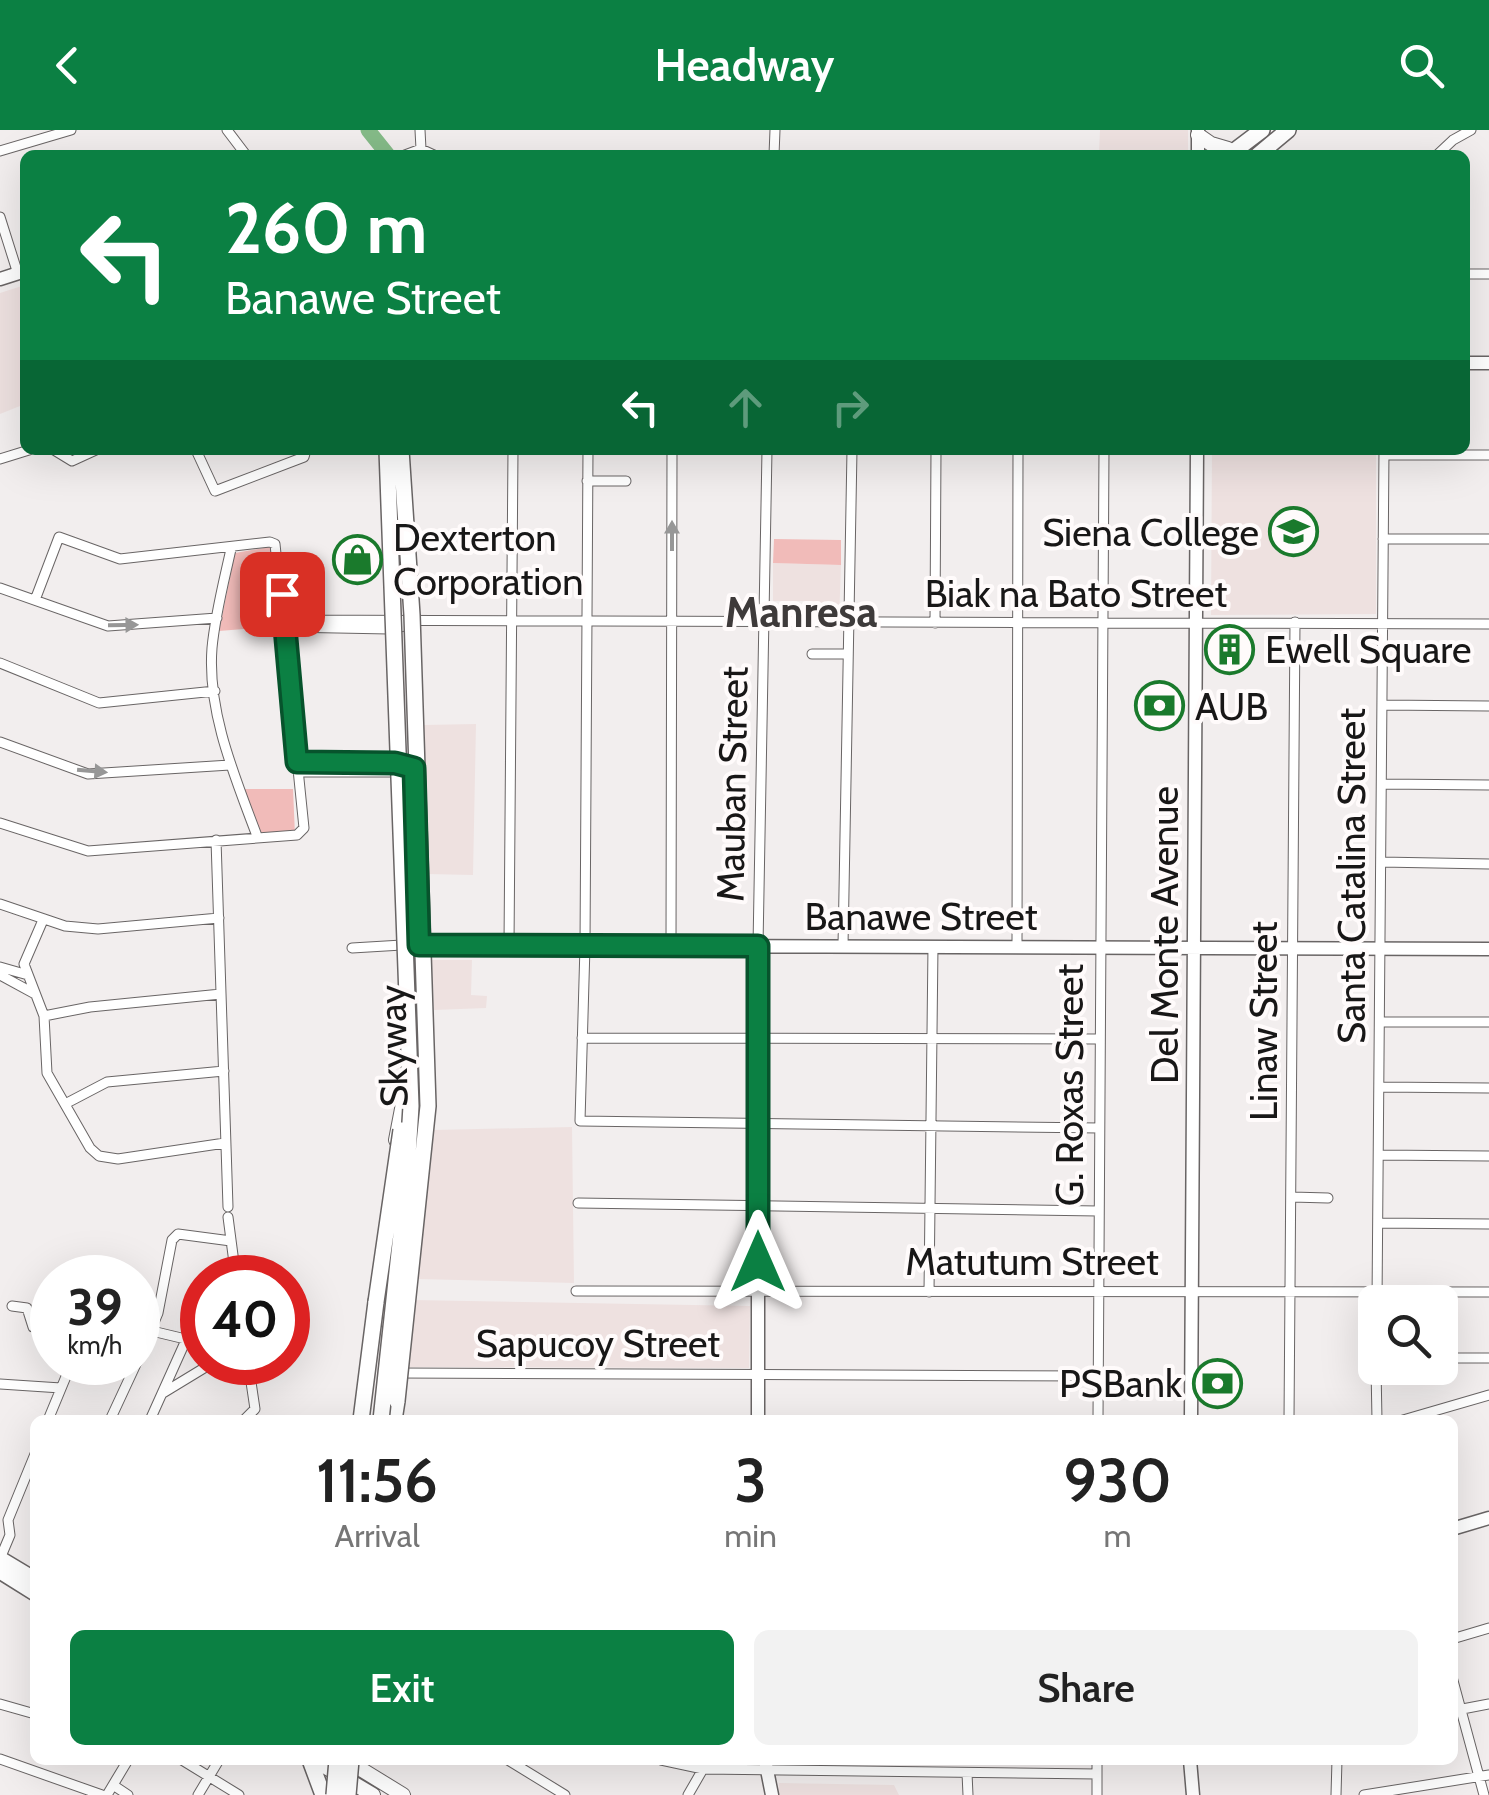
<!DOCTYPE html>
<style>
:root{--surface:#fff;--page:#f2f2f2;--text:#222;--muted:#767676;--accent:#0b8043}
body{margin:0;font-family:Cabin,sans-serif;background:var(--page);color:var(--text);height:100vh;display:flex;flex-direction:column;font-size:38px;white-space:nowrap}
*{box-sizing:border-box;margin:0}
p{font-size:32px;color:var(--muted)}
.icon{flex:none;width:55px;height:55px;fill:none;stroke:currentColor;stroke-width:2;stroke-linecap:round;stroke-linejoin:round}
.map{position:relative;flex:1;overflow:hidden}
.details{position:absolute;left:30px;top:1285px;width:1428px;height:350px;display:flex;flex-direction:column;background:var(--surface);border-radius:15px;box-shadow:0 10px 40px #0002}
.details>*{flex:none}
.banner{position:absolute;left:20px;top:20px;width:1450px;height:305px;border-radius:15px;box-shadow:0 10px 40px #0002;background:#0b8043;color:#fff;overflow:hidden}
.fabs{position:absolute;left:1358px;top:1155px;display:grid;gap:20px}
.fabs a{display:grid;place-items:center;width:100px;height:100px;border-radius:15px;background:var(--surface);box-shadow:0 10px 40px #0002;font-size:50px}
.speed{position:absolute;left:30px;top:1125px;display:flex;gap:20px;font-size:50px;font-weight:700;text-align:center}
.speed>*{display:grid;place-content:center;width:130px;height:130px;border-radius:50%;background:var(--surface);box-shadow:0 10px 40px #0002;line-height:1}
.speed small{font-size:25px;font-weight:400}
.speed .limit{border:15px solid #d22;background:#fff;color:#111}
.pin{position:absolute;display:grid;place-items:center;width:85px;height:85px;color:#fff;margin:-42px;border-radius:20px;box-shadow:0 5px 15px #0006}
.me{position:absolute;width:110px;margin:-55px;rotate:0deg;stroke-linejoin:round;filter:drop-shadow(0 0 8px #0008)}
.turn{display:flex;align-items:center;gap:35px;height:210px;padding:0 40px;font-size:45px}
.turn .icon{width:130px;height:130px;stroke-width:2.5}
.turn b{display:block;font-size:70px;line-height:85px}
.lanes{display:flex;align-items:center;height:95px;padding:0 40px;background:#0003;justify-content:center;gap:50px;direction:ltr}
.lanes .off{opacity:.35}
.eta{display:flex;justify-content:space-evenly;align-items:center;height:170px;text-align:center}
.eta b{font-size:60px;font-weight:600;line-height:70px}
.primary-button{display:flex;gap:20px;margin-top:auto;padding:20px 40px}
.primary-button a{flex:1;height:115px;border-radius:15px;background:var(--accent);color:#fff;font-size:40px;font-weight:600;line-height:115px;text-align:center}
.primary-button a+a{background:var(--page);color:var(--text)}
header{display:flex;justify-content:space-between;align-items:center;height:130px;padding:0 40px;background:var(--accent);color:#fff;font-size:45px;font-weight:600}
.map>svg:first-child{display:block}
.built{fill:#eee1e0}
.green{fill:#f1bbb9}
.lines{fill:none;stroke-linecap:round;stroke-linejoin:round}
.river{stroke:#85bb88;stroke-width:15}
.street-tunnel{stroke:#d1cece;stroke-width:9;stroke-dasharray:9 4.5;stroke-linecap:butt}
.street-casing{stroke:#696565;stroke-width:11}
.secondary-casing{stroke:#696565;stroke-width:15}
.primary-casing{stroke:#696565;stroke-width:16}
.highway-casing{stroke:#696565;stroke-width:18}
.street{stroke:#fff;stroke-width:9}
.secondary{stroke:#fff;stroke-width:12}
.primary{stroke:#fff;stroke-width:14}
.highway{stroke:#fff;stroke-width:15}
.highway-bridge-casing{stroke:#696565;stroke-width:18;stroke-linecap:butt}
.highway-bridge{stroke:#fff;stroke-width:15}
.oneway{fill:#979797}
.route-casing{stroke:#07532c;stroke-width:25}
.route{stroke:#0b8043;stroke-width:18}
.labels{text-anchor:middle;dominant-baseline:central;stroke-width:8;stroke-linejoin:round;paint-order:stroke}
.poi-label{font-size:38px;fill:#181717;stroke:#fffbfb;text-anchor:start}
.street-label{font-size:38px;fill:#181717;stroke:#fffbfb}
.quarter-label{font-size:42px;font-weight:bold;fill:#3e3a3a;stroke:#fffbfb}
</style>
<header><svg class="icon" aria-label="back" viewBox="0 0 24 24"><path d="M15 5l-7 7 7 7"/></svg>Headway<svg class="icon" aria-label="search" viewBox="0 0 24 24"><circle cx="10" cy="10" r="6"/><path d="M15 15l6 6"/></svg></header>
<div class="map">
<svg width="1489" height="1665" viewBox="0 0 1489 1665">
<rect width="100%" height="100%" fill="#f2eeee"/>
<!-- built -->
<path class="built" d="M1100 0H1188V25H1099Z
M25 155V274L0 284V163Z
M1212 320H1376V484L1211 485Z
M773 433 841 435 839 491 804 492V471H773Z
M476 594 473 745 427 744 424 595Z
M432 830H472L471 865 487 866 486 878 434 880Z
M572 997 574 1153 417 1149 434 1000Z
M412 1170 750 1176 749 1238 403 1237Z
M779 1653 894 1655 899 1665H778Z"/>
<!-- green -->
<path class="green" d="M774 409 841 410V435L773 433Z
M269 417 274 421 281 496 219 501 235 423Z
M242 659H293L295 705H260Z"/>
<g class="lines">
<!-- river -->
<path class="river" d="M368 0 388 25"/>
<!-- street-tunnel -->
<path class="street-tunnel" d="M41 1197 52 1194"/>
<defs>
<path id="street" d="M227 0 246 25
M420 0 421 19
M0 21 71 0
M405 25 421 19 434 25
M774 25 775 0
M1437 25 1453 10 1471 0
M0 87 18 144
M1465 144H1489
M54 320 72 331 96 320
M196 320 215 361 304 327 306 320
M588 320 585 816 580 991 1099 998
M1384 325H1489
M0 329 29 320
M587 351H626
M1383 409H1489
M231 419C224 451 215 485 212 518 207 582 235 647 257 706
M0 458 108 496 217 488
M284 490 1489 494
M935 493 936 320
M285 497 389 499 415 494
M812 524H846
M0 533 99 573 215 561
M1382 575 1489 576
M0 612 88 644 230 635
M297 633H395L413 638
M298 642H400
M1382 654 1489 655
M0 693 88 721 297 705 304 698 275 414 270 412 120 429 59 407 35 470
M216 710 228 1077
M1381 732 1489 734
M0 774 65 796 98 799 219 788
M43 790 24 834 44 886 47 943 90 1018 99 1026 118 1029 225 1013
M509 815 513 320
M671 816 672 320
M758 816 767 320
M843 816 852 320
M1017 816 1018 320
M352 818 402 815
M0 837 28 845
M0 845 35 864
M44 886 90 877 221 864
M1380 892H1489
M582 908 1099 909
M1380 957 1489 958
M65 974 107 952 224 941
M1379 1025 1489 1026
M1292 1067 1328 1068
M578 1073 1098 1081
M228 1087 236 1148
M1378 1093 1489 1094
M576 1161 1489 1162
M929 1162 933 816
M1377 1172 1384 320
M12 1176 27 1178 33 1197H41
M152 1201 202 1213
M1440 1228H1489
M138 1231 158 1183 172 1110 178 1104 231 1111
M1376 1238 1377 1290
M398 1243 1098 1246
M0 1254 61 1258
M163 1263 214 1232
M48 1290 72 1232
M110 1290 137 1232
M150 1290 186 1210
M244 1290 255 1279 248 1232
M1098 1290 1104 320
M1289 1290 1295 492
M1403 1290 1489 1265
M2 1424 10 1405 8 1390 35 1324
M1452 1509 1489 1498
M1452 1547 1484 1665
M0 1574 35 1584
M1452 1581 1489 1574
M0 1629 102 1665
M182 1630 239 1665
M508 1630 565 1665
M661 1630 703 1639 1097 1644
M967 1643 968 1665
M113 1655 128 1665
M107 1665 128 1630
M198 1665 219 1630
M688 1665 703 1639
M1097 1665V1630
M1336 1665 1337 1630
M1364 1665 1489 1645"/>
<path id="secondary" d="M1198 25V0
M0 149 25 141
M1465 233H1489
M402 815 1489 819
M758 1290V816
M1191 1290 1197 320
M1452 1399 1489 1388
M765 1630 772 1665
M1190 1630 1193 1665"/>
<path id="primary" d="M1198 5 1211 14 1228 19
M396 1010 406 958
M314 1630 373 1665
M346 1630 403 1665"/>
<path id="highway" d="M1229 25 1262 0
M1258 25 1288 0
M361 1290 376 1172
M394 1290 397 1271
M0 1429 35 1450
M0 1441 35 1463
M310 1630 323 1665"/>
</defs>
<!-- street casing -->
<use href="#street" class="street-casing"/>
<!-- secondary casing -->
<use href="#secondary" class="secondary-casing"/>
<!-- primary casing -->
<use href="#primary" class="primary-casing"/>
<!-- highway casing -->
<use href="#highway" class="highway-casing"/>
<!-- street -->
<use href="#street" class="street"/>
<!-- secondary -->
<use href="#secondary" class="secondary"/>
<!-- primary -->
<use href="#primary" class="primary"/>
<!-- highway -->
<use href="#highway" class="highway"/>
<defs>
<path id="highway-bridge" d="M376 1172 401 1000
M397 1271 428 976 412 485 401 320
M381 1290 406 1058 411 976 387 320
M334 1665 337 1630
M348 1665 351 1630"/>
</defs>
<!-- highway-bridge casing -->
<use href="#highway-bridge" class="highway-bridge-casing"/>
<!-- highway-bridge -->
<use href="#highway-bridge" class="highway-bridge"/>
</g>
<!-- one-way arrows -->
<defs><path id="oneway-solid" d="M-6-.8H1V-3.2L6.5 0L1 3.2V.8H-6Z" transform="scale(2.5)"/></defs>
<g class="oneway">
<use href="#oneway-solid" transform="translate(672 406) rotate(-90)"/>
<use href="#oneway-solid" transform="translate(123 495) rotate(-1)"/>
<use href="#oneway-solid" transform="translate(92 641) rotate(5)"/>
</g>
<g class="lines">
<defs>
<path id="route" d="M282 464 297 632 395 633 414 638 419 815 758 816V1132"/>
</defs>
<!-- route casing -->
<use href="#route" class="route-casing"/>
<!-- route -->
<use href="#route" class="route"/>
</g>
<!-- icons -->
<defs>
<symbol id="university-ring" viewBox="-11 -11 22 22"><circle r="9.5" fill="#fffbfb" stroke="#1a7a2c" stroke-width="1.5"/><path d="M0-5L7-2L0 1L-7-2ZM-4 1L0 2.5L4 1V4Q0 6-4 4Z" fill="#1a7a2c"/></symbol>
<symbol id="shop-ring" viewBox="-11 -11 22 22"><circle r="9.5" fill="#fffbfb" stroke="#1a7a2c" stroke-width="1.5"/><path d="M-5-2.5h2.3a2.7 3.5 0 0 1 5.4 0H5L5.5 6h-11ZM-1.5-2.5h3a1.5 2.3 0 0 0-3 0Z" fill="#1a7a2c"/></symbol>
<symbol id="building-ring" viewBox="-11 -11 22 22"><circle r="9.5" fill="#fffbfb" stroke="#1a7a2c" stroke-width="1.5"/><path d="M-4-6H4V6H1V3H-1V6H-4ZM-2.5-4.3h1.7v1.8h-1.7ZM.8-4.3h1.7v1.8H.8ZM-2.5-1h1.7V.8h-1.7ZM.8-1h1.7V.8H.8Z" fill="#1a7a2c"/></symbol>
<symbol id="bank-ring" viewBox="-11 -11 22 22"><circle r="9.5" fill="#fffbfb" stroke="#1a7a2c" stroke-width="1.5"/><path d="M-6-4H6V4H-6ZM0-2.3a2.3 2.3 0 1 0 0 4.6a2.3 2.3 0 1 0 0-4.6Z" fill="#1a7a2c"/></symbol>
</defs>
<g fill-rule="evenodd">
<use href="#university-ring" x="1266" y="374" width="55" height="55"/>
<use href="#shop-ring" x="330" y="402" width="55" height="55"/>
<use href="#building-ring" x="1202" y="492" width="55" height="55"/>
<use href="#bank-ring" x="1132" y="548" width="55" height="55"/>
<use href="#bank-ring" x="1190" y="1226" width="55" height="55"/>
</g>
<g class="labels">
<!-- poi labels -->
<g class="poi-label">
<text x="1259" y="402" text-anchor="end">Siena College</text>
<text x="393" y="407">Dexterton<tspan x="393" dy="44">Corporation</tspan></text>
<text x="1265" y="519">Ewell Square</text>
<text x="1195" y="576">AUB</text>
<text x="1182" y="1253" text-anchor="end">PSBank</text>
</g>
<!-- street labels -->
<g class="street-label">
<text x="1076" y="463">Biak na Bato Street</text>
<text transform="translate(732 654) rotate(-89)">Mauban Street</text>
<text transform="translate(1351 746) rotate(-90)">Santa Catalina Street</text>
<text x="921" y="786">Banawe Street</text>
<text transform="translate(1164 805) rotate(-90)">Del Monte Avenue</text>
<text transform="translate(1263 891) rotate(-90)">Linaw Street</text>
<text transform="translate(393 916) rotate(-91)">Skyway</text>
<text transform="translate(1069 955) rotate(-90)">G. Roxas Street</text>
<text x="1032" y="1131">Matutum Street</text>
<text x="598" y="1213">Sapucoy Street</text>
</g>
<!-- quarter labels -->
<g class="quarter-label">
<text x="801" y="482">Manresa</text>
</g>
</g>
</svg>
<div class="fabs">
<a><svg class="icon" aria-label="search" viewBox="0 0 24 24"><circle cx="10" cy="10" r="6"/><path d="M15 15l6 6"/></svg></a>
</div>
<div class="speed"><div>39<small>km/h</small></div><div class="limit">40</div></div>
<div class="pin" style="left:282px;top:464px;background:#d93025"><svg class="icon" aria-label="arrive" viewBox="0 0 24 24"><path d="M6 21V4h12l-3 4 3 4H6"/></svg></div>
<svg class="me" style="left:758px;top:1132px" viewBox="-20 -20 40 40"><path d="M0-17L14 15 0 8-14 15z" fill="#0b8043" stroke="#fff" stroke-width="4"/></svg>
<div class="banner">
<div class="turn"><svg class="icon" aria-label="left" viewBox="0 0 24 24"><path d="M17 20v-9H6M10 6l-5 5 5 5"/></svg><div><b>260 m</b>Banawe Street</div></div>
<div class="lanes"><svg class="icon" aria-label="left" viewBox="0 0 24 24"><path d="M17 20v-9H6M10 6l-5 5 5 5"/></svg><svg class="icon off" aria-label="ahead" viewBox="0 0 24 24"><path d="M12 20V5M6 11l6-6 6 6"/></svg><svg class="icon off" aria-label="right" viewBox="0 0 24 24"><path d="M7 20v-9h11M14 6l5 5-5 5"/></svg></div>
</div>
<section class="details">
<div class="eta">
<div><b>11:56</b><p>Arrival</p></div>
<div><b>3</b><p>min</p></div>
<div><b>930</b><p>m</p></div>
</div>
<div class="primary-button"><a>Exit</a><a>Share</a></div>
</section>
</div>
